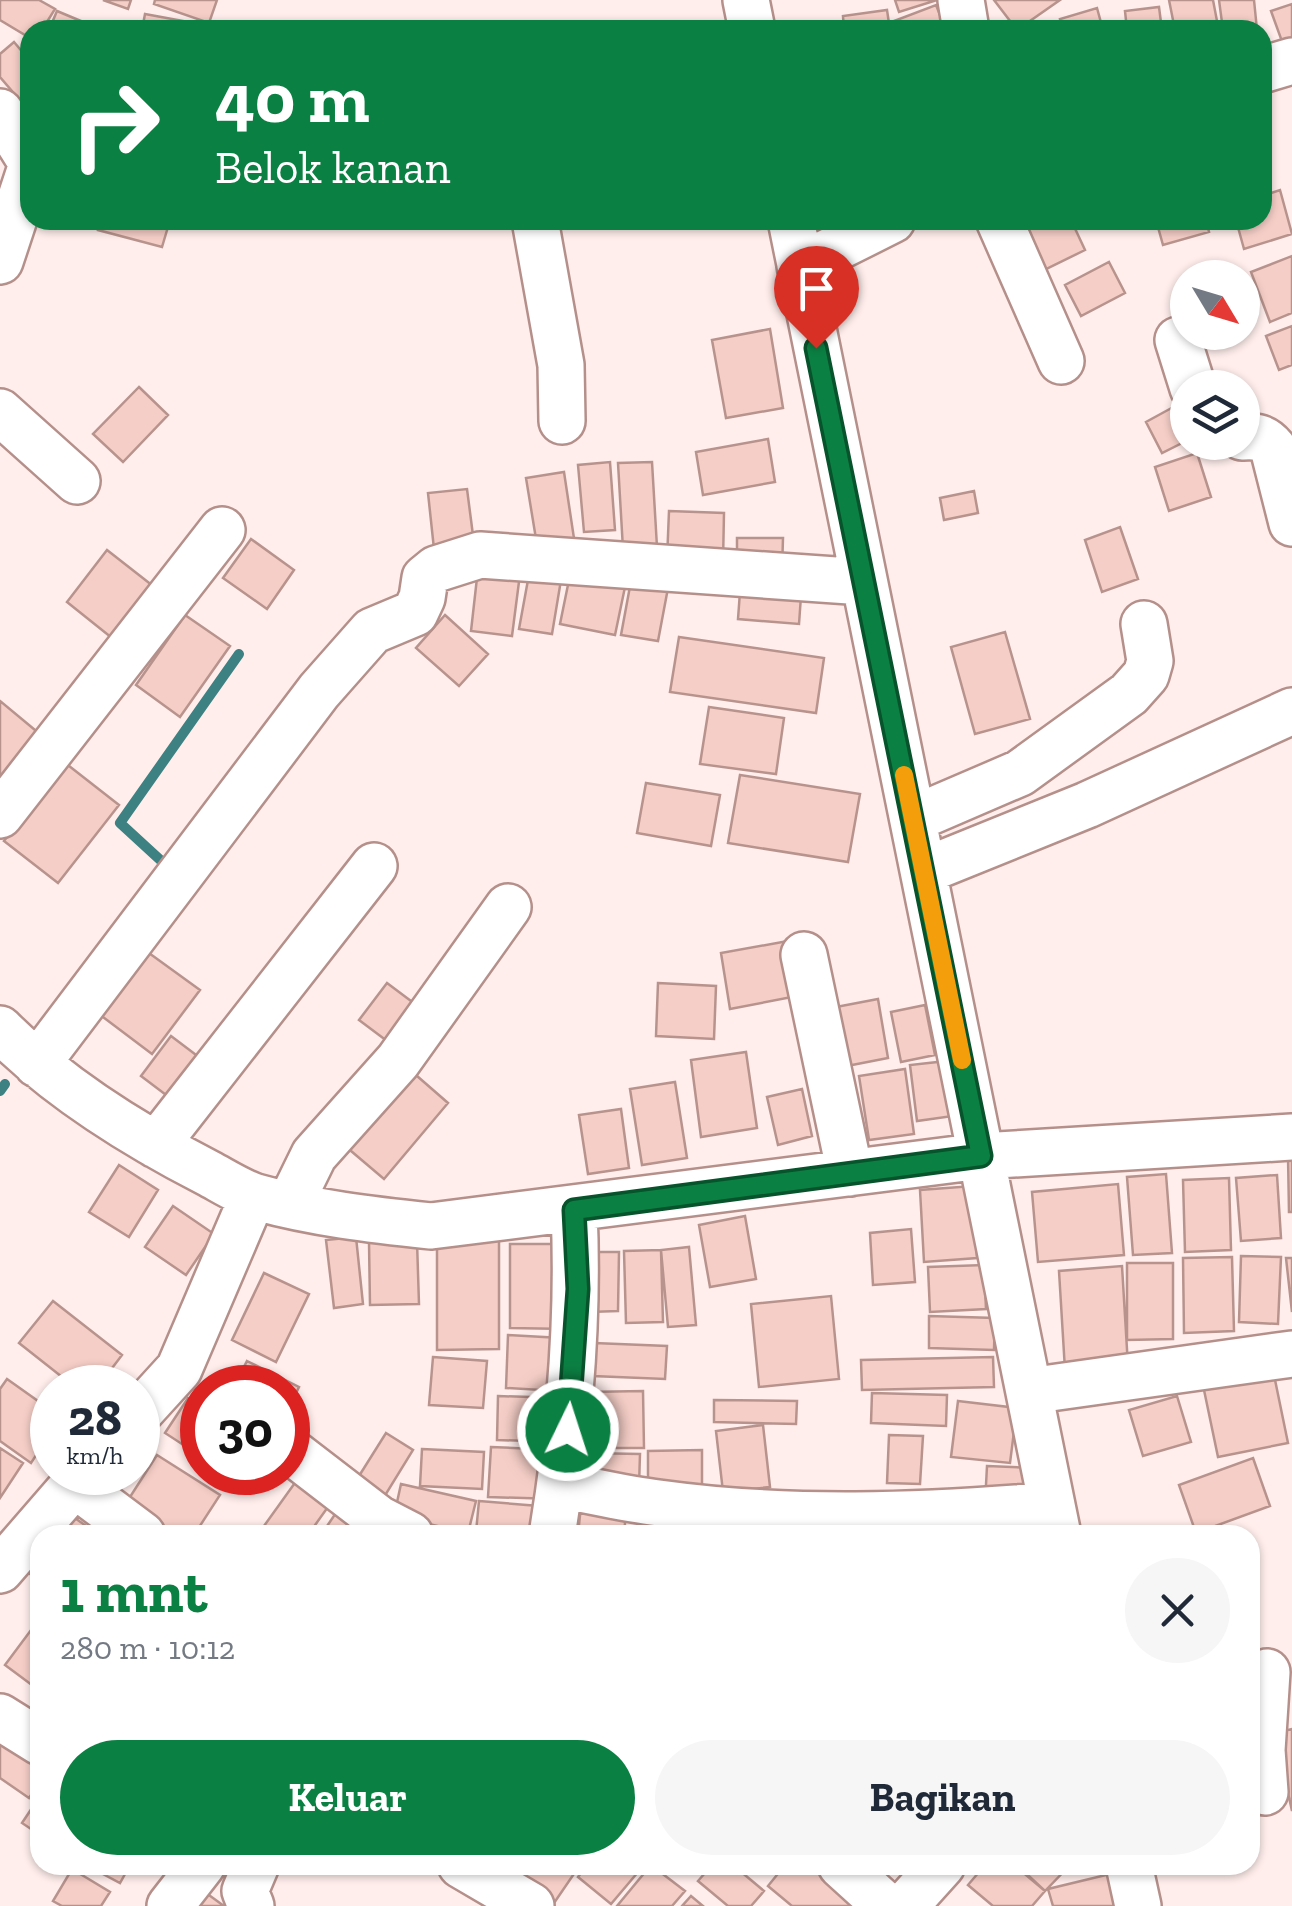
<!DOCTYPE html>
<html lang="id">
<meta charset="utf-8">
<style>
:root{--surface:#fff;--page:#f6f6f7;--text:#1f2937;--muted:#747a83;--accent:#0b8043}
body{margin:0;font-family:"Zilla Slab",serif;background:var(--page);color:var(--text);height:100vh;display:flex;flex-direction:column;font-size:38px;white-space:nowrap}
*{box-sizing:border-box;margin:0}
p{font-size:32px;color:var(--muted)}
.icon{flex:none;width:55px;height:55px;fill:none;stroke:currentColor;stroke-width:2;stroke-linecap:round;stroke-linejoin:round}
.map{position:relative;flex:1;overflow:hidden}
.details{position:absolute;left:30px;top:1525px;width:1230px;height:350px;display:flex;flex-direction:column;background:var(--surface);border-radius:30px;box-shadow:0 2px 8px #0004}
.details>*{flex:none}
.top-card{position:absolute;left:20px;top:20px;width:1252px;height:210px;border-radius:30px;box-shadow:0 2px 8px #0004;background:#0b8043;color:#fff;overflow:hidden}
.needle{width:65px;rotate:128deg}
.tools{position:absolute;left:1170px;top:260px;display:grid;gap:20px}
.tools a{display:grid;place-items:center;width:90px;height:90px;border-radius:50%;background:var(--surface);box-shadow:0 2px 8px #0004;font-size:50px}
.speed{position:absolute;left:30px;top:1365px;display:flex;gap:20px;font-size:50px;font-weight:700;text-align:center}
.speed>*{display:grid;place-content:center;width:130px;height:130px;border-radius:50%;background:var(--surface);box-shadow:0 2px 8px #0004;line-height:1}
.speed small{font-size:25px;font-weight:400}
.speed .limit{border:15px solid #d22;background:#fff;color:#111}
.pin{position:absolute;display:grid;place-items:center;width:85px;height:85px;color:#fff;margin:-102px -42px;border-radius:50% 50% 50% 0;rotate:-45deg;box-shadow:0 0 10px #0007}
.pin .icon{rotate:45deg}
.me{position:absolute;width:110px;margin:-55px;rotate:4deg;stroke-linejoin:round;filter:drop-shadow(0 0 8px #0008)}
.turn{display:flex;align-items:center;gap:35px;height:210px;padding:0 30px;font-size:45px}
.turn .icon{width:130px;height:130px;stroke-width:2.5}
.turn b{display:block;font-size:70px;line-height:85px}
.round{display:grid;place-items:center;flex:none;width:105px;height:105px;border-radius:52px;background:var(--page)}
.head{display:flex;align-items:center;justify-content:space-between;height:170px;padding:0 30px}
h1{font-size:60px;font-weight:700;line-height:75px;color:var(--accent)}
.button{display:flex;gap:20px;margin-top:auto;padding:20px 30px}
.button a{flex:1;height:115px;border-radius:60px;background:var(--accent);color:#fff;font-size:40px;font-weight:700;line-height:115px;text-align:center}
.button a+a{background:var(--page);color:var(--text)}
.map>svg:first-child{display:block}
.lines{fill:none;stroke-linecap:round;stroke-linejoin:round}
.stream{stroke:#3d8183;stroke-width:10}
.building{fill:#f5cec7;stroke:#b8938d;stroke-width:2.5}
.minor-casing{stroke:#b5908b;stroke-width:50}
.minor{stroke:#fff;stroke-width:45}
.route-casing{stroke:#07532c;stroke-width:25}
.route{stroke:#0b8043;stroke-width:18}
.slow{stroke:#f59e0b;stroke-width:18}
</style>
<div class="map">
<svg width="1292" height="1906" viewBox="0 0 1292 1906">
<rect width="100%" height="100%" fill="#ffeeec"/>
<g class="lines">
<!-- stream -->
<path class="stream" d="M169 868 120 823 239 654
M0 1091 5 1084"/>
</g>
<!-- building -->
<path class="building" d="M0 0H39L55 9 42 30H30V38L0 20Z
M103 0H131L128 9Z
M155 0H217L209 23 154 4Z
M895 0H937L899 12Z
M994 0H1060L1017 30Z
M1169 0H1213L1217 21 1175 30Z
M1219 0H1254L1257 30H1223Z
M1292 4V44L1284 47 1271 11Z
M936 5 946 30H897L894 21Z
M1159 7 1162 30H1127L1125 11Z
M1097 8 1103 30H1063L1060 19Z
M887 10 890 30H844L843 16Z
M57 11 88 24 85 30H49Z
M145 14 183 21 181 30H142Z
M14 42 30 61V112L0 77V54Z
M1262 144 1270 185 1262 186Z
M1280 190 1292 234 1244 249 1236 220H1262V196Z
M101 220H170L162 247 98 230Z
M1018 220H1071L1085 250 1042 271Z
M1156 220H1206L1209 232 1163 245Z
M1292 256V313L1270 322 1251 272Z
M1109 262 1125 293 1081 316 1065 285Z
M1292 326V365L1279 370 1266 336Z
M770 329 783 408 726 418 712 340Z
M139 387 168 415 123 462 93 434Z
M1188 399V440L1162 453 1146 422Z
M768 439 775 482 703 495 696 452Z
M1197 453 1211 497 1169 511 1155 467Z
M610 462 615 530 584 532 578 465Z
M652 462 657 547 623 549 618 463Z
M564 472 575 545 538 551 526 478Z
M467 489 474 543 434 549 428 493Z
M974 491 978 513 944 520 940 498Z
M669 511 724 513 723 562 667 560Z
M1120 527 1138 579 1102 592 1085 540Z
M737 538H783L782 571 737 569Z
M251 539 294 570 267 609 223 578Z
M107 550 153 586 112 638 67 602Z
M478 569 520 574 512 636 471 631Z
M530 569 562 574 552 634 519 629Z
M570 575 625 587 615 635 560 624Z
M741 578 802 582 799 624 738 619Z
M631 581 668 588 658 641 621 635Z
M185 615 230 646 180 717 136 685Z
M445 615 488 654 459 686 416 648Z
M1005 632 1030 719 975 734 951 647Z
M679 637 824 658 816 713 670 692Z
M0 701 41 735 5 779 0 776Z
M709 707 784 718 776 774 700 764Z
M64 762 119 805 58 883 4 841Z
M740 775 860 794 848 862 728 843Z
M646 783 720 795 711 846 637 833Z
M788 941 797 996 730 1009 721 953Z
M142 948 200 990 152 1054 95 1011Z
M387 983 427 1013 399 1050 359 1020Z
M658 983 716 986 714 1039 656 1036Z
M878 999 888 1058 847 1066 836 1007Z
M925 1005 935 1055 901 1062 891 1012Z
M171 1036 212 1067 182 1107 141 1076Z
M746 1052 757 1128 701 1137 691 1060Z
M947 1061 953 1116 917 1121 910 1065Z
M409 1069 448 1103 384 1179 344 1145Z
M905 1069 914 1134 869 1140 859 1076Z
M675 1082 687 1158 642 1165 630 1089Z
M802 1089 812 1136 778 1145 767 1097Z
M621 1109 629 1168 588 1174 579 1115Z
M1288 1156H1292V1212H1289Z
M119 1165 158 1190 129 1237 89 1212Z
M1166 1174 1172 1253 1133 1255 1127 1177Z
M1277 1175 1281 1238 1241 1241 1236 1178Z
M1229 1178 1231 1250 1185 1252 1183 1180Z
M1118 1184 1124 1255 1038 1262 1032 1192Z
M973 1186 977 1258 924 1262 920 1190Z
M173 1206 214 1234 186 1275 145 1247Z
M745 1216 756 1279 710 1287 699 1225Z
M911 1229 915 1282 873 1285 870 1233Z
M356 1237 363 1304 334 1308 326 1240Z
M437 1240H499V1349L437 1350Z
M417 1241 419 1304 370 1305 369 1242Z
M510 1244H567V1329L510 1328Z
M689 1247 696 1325 668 1327 661 1250Z
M661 1250 663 1322 626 1323 624 1251Z
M589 1252H619L618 1311 589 1312Z
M1241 1256 1281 1257 1278 1324 1239 1322Z
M1232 1257 1234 1331 1184 1333 1183 1258Z
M1286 1258H1292V1312Z
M1127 1263H1173V1339L1127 1340Z
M984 1265 986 1309 930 1312 928 1267Z
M1122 1266 1128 1366 1065 1370 1059 1271Z
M264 1273 309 1294 276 1362 232 1340Z
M831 1296 839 1379 759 1387 751 1304Z
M53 1301 122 1355 97 1388H76L19 1343Z
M929 1316 995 1318 994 1350 929 1348Z
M508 1335 561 1338 558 1391 506 1388Z
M594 1343 667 1346 665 1379 593 1376Z
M433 1357 487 1361 483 1408 429 1405Z
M993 1357 994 1387 862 1390 861 1360Z
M247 1361 299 1387 288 1409V1388H233Z
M1274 1375 1288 1443 1218 1457 1204 1390Z
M7 1379 52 1411V1431L31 1463 0 1441V1389Z
M643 1391 644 1448H586V1392Z
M872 1393 947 1395 946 1426 871 1423Z
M498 1396 561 1398 559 1442 497 1440Z
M1177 1396 1191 1442 1143 1456 1129 1410Z
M188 1398 202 1408V1457L165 1433Z
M714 1400 797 1401 796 1424 714 1422Z
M958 1401 1017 1408 1010 1463 951 1457Z
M763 1425 770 1487 723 1492 716 1431Z
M386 1433 413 1450 381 1502 354 1484Z
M889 1435 923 1436 920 1484 887 1483Z
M491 1447 557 1450 555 1499 488 1497Z
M0 1448 23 1463 0 1498Z
M422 1449 484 1452 482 1489 420 1486Z
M702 1450V1490H648V1451Z
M585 1453 640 1454 639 1486 584 1484Z
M157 1455 220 1495 194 1535H153L119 1514Z
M1253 1458 1270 1506 1196 1533 1179 1485Z
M987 1466 1033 1468 1032 1506 985 1504Z
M302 1473 335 1497 308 1535H276L264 1526Z
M401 1484 476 1501 468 1533 394 1516Z
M582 1496 627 1500 624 1535H578Z
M479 1501 551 1507 549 1535 476 1532Z
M342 1504 386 1535H321Z
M646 1506 688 1508 686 1535H643Z
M72 1516 99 1535H58Z
M702 1518 750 1525 749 1535H699Z
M1034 1523 1035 1535H998L997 1526Z
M40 1560V1581L30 1574Z
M40 1618V1691L5 1665Z
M0 1719 40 1746V1782L29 1798 0 1778Z
M1292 1729V1811L1275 1733Z
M40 1796V1835L22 1823Z
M86 1865H130L120 1883Z
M508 1865H580L552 1906 503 1873Z
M587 1865H644L611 1904 578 1877Z
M651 1865 685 1891 672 1906H617Z
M712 1865H733L764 1891 751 1906H728L698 1881Z
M785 1865H811L862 1906H792L768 1886Z
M985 1865H1014L1045 1891 1032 1906H993L968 1885Z
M1017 1865H1070L1045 1891Z
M72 1869 110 1892 101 1906H62L53 1901Z
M1110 1874 1118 1906H1053L1048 1889Z
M202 1890 224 1906H190Z
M691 1896 703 1906H682Z"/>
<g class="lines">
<defs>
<path id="minor" d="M746 0 752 30
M961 0 966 30
M1262 70 1292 61
M0 112 30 160
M535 220 561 365 562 421
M791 220 1058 1535
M999 220 1061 361
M0 261 30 170
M800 266 892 220
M1178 340 1193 388
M0 412 77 481
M1242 437C1256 436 1264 437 1273 448L1292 523
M0 815 222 530
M913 819 1020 773 1129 694 1146 675 1150 661 1144 624
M924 871 1087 805 1292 711
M804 955 850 1173
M0 1029C59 1089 134 1135 208 1173 223 1181 240 1192 256 1197 312 1213 373 1220 431 1226L981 1156 1292 1137
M37 1064 319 691 372 631 415 613 422 598 425 578 436 569 480 555 864 582
M156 1145 374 866
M290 1204 314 1155 398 1061 508 907
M1029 1391 1292 1354
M138 1414 179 1369 253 1196
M288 1449 379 1519 410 1535
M74 1484 142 1535
M560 1485C593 1491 626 1499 659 1503 789 1521 922 1516 1052 1505
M552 1535C570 1426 579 1320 574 1210
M0 1570 85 1472
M0 1717 40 1742
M1265 1792 1262 1750 1267 1672
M461 1865 531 1906
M841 1865 886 1906
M1129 1865 1138 1906
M170 1906 202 1865
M251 1906 245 1891 256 1865
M905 1906 942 1865"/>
</defs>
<!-- minor casing -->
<use href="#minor" class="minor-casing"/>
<!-- minor -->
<use href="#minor" class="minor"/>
</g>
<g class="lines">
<defs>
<path id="route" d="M568 1430 578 1289 574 1210 981 1156 816 348"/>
</defs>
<!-- route casing -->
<use href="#route" class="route-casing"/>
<!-- route -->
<use href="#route" class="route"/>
<!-- slow -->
<path class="slow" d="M904 775 962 1060"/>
</g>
</svg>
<div class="tools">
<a><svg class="needle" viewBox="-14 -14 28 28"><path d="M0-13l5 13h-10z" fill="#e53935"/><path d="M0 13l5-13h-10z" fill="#747a83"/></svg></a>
<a><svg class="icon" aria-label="layers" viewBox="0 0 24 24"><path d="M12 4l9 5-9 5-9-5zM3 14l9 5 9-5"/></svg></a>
</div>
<div class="speed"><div>28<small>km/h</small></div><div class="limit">30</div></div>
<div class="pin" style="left:816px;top:348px;background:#d93025"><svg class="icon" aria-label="arrive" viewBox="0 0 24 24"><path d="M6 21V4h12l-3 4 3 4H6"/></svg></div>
<svg class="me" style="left:568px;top:1430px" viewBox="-20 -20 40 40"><circle r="17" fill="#0b8043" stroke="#fff" stroke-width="3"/><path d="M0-11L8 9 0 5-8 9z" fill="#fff"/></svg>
<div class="top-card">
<div class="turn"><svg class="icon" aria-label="right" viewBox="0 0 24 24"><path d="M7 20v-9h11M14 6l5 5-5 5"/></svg><div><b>40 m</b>Belok kanan</div></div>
</div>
<section class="details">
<div class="head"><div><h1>1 mnt</h1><p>280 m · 10:12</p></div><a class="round"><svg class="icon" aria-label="close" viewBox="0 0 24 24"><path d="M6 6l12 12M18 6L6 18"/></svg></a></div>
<div class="button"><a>Keluar</a><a>Bagikan</a></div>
</section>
</div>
